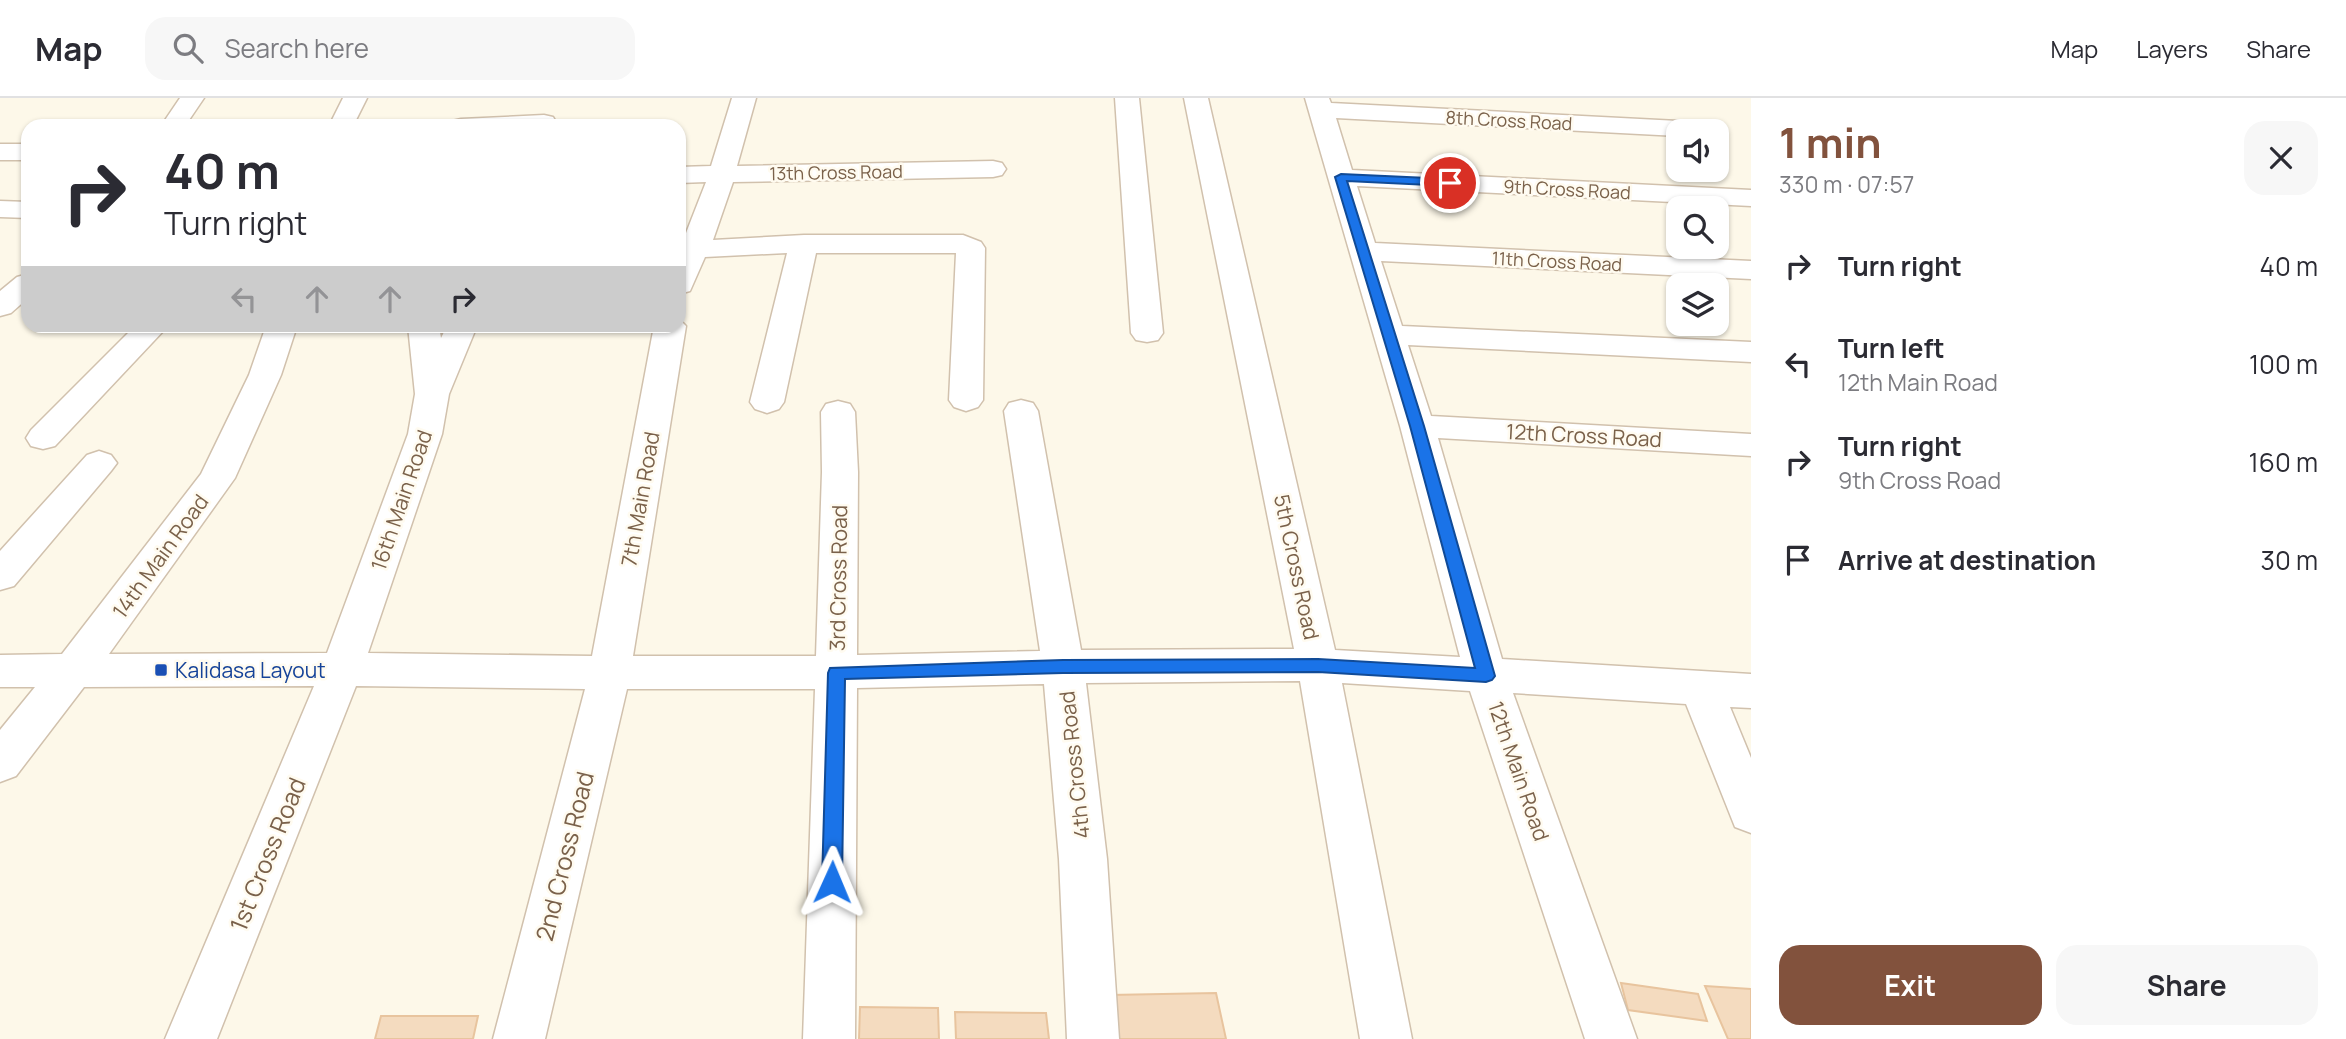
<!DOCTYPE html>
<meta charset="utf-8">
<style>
:root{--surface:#fff;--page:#f7f7f7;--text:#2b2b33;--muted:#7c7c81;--line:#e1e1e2;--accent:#82523d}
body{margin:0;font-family:Manrope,sans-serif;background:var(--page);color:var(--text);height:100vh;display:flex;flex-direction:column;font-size:26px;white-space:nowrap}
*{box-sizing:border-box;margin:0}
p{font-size:23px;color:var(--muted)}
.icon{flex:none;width:38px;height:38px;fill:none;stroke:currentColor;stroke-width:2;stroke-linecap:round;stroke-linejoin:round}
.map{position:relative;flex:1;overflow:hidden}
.sheet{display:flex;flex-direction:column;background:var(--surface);width:595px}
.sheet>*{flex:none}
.top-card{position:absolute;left:21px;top:21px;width:665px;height:214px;border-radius:21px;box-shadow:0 2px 5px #0004;background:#fff;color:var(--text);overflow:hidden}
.controls{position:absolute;left:1666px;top:21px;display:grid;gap:14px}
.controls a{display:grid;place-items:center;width:63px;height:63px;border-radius:14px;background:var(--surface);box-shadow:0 2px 5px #0004;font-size:35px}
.pin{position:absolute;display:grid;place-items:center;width:60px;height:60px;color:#fff;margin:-30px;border:4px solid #fff;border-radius:50%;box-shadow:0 2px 7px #0007}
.me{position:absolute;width:77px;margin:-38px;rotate:1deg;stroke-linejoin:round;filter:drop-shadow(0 0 5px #0008)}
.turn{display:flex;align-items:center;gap:24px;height:147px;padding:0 28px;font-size:32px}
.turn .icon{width:91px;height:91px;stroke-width:2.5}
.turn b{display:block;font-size:49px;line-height:60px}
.lanes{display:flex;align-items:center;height:66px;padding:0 28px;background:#0003;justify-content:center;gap:35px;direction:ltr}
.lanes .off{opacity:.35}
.round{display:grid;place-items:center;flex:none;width:74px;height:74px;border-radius:21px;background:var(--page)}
.overview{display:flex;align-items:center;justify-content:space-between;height:119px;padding:0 28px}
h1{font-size:42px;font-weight:700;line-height:52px;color:var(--accent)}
.action{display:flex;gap:14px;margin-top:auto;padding:14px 28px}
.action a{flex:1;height:80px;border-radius:21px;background:var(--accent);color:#fff;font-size:28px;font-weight:700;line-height:80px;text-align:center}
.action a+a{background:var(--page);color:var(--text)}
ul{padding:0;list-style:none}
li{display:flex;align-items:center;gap:21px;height:98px;padding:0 28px}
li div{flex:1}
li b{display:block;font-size:26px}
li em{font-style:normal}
header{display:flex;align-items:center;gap:42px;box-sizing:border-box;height:98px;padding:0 35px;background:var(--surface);border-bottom:2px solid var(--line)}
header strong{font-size:33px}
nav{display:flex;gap:38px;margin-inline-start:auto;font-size:24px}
.search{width:490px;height:63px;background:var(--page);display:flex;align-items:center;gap:18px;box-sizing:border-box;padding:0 24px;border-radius:21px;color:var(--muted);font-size:26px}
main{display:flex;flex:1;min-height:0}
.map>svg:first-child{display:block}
.building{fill:#f4dbbf;stroke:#e8c49e;stroke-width:2}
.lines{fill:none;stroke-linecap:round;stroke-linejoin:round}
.minor-casing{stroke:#d1c1ad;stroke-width:3}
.minor{fill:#fff;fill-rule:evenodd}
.route{fill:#1a73e8;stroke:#114b97;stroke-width:2}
.transit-dot{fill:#1a4fb4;stroke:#fffbf0;stroke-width:2.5}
.labels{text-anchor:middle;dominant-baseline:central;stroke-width:5;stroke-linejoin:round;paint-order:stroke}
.far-street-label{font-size:18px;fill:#7a614a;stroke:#fffbf0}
.street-label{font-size:21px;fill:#7a614a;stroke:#fffbf0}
.transit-label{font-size:21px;fill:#164399;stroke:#fffbf0;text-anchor:start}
.near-street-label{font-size:24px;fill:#7a614a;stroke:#fffbf0}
</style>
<header>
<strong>Map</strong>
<div class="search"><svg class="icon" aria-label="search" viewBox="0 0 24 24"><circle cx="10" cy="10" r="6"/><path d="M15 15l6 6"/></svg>Search here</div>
<nav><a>Map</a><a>Layers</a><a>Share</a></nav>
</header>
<main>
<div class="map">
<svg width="1751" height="941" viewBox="0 0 1751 941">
<rect width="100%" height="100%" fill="#fdf8e9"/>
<!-- building -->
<path class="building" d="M1621 885 1698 896 1707 923 1628 912Z
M1705 888 1751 891V941H1728Z
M1216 895 1226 941H1117L1110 897Z
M860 909 938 910 939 941H859Z
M955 914 1046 915 1049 941H956Z
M381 918H478L473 941H375Z"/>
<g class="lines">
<defs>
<path id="minor" d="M180 0H204L185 28H161Z
M343 0H367L353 28H329Z
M732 0H756L737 68 993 63 1002 65 1006 71 1002 77 993 79 733 84 713 142 804 137H963L981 144 985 150 983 302 978 309 966 313 954 309 949 302 956 155H816L784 304 779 311 767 315 755 311 750 304 787 155 705 159 690 193 679 196V153L706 84 679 85V69L711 68Z
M1115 0H1139L1163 235 1158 242 1147 244 1136 242 1131 235Z
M1184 0H1208L1335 552 1460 559 1400 328 1305 0H1329L1331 5 1698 24 1707 27 1711 32 1678 33V38L1336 20 1352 72 1751 92V108L1357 88 1375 145 1751 163V181L1381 163 1402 228 1751 244V264L1408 247 1431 318 1751 336V358L1438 340 1502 561 1751 576V610L1730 609 1751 660V735L1735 729 1686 606 1513 595 1637 941H1585L1470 593 1342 585 1412 941H1360L1300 583 1086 585 1107 761 1119 941H1067L1059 761 1044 586 857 590 855 941H803L815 591H627L545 941H493L585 591 356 588 217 941H165L314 588 84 589 16 678 0 684V632L35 589H0V557L62 556 201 376 249 277 266 228H297L281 277 235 380 109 556 327 555 408 336 415 296 408 228H439L441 240 447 228H477L449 296 442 336 368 555 592 558 654 228H679V221L686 228 633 558H816L822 374 821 314 826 306 838 303 850 306 855 314 858 374 857 557 1040 553 1004 313 1009 305 1021 302 1033 305 1038 313 1081 552 1294 551Z
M544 17 553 19 556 24 554 28H449L452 23 461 21Z
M0 46H28V62H0Z
M0 103 28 104V120L0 119Z
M28 176V200L11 215 0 218V193L17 179Z
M135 228H168L55 348 43 351 31 348 26 340 31 332Z
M99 353 111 357 117 365 111 373 14 488 0 492V453L87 357Z"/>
</defs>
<!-- minor casing -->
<use href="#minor" class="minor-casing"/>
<!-- minor -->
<use href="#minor" class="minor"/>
</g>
<!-- route -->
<path class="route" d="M1341 76 1450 81 1456 85 1450 88 1347 83 1424 328 1495 578 1492 582 1486 584 1318 574 1063 575 845 581 842 784 839 790 832 793 825 790 822 784 828 575 830 570 1063 562 1318 561 1475 570 1410 328 1335 79Z"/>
<!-- markers -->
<rect class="transit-dot" x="154" y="565" width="14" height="14" rx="3.5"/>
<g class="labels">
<!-- far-street labels -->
<g class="far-street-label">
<text transform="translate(1509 22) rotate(3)">8th Cross Road</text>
<text transform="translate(836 74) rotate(-1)">13th Cross Road</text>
<text transform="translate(1567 91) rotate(3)">9th Cross Road</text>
<text transform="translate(1557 163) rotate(3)">11th Cross Road</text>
</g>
<!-- street labels -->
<g class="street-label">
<text transform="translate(1584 337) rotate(3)">12th Cross Road</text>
<text transform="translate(640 401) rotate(-80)">7th Main Road</text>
<text transform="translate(401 402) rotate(-71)">16th Main Road</text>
<text transform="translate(160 458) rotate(-54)">14th Main Road</text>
<text transform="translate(1297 469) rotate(78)">5th Cross Road</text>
<text transform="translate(838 480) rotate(-89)">3rd Cross Road</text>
<text transform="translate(1074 667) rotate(-96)">4th Cross Road</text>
<text transform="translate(1519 673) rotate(71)">12th Main Road</text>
</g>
<!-- transit labels -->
<g class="transit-label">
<text x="175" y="572">Kalidasa Layout</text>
</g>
<!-- near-street labels -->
<g class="near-street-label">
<text transform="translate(267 756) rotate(-68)">1st Cross Road</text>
<text transform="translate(564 758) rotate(-76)">2nd Cross Road</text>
</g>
</g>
</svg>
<div class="controls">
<a><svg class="icon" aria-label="sound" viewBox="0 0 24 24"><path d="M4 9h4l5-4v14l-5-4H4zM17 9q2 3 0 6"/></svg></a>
<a><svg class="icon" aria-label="search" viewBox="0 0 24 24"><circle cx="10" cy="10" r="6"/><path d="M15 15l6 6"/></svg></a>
<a><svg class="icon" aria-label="layers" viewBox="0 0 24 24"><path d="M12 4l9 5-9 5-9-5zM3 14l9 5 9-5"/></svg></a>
</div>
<div class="pin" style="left:1450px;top:85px;background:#d93025"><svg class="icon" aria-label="arrive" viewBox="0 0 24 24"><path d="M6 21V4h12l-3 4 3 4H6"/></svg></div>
<svg class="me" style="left:832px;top:784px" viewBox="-20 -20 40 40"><path d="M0-17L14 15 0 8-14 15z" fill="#1a73e8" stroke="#fff" stroke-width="4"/></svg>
<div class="top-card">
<div class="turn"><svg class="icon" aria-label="right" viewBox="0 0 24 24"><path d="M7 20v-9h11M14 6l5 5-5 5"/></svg><div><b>40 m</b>Turn right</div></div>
<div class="lanes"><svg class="icon off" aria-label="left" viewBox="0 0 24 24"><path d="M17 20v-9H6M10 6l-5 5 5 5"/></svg><svg class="icon off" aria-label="ahead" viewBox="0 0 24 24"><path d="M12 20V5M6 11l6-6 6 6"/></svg><svg class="icon off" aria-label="ahead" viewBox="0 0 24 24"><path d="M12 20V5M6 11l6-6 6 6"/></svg><svg class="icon" aria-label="right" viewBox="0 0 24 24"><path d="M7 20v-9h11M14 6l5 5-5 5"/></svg></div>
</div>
</div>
<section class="sheet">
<div class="overview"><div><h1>1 min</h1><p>330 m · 07:57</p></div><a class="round"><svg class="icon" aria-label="close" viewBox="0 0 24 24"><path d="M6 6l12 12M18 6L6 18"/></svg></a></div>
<ul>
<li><svg class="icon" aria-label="right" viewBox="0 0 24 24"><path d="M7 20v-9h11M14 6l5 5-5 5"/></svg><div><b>Turn right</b></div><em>40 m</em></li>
<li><svg class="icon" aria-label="left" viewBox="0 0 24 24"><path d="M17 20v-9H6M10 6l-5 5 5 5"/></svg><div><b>Turn left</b><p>12th Main Road</p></div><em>100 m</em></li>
<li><svg class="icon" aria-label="right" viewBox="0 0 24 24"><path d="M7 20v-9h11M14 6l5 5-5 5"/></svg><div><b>Turn right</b><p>9th Cross Road</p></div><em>160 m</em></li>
<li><svg class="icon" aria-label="arrive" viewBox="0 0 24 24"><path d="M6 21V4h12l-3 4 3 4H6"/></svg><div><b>Arrive at destination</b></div><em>30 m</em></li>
</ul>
<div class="action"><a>Exit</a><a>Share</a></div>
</section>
</main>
